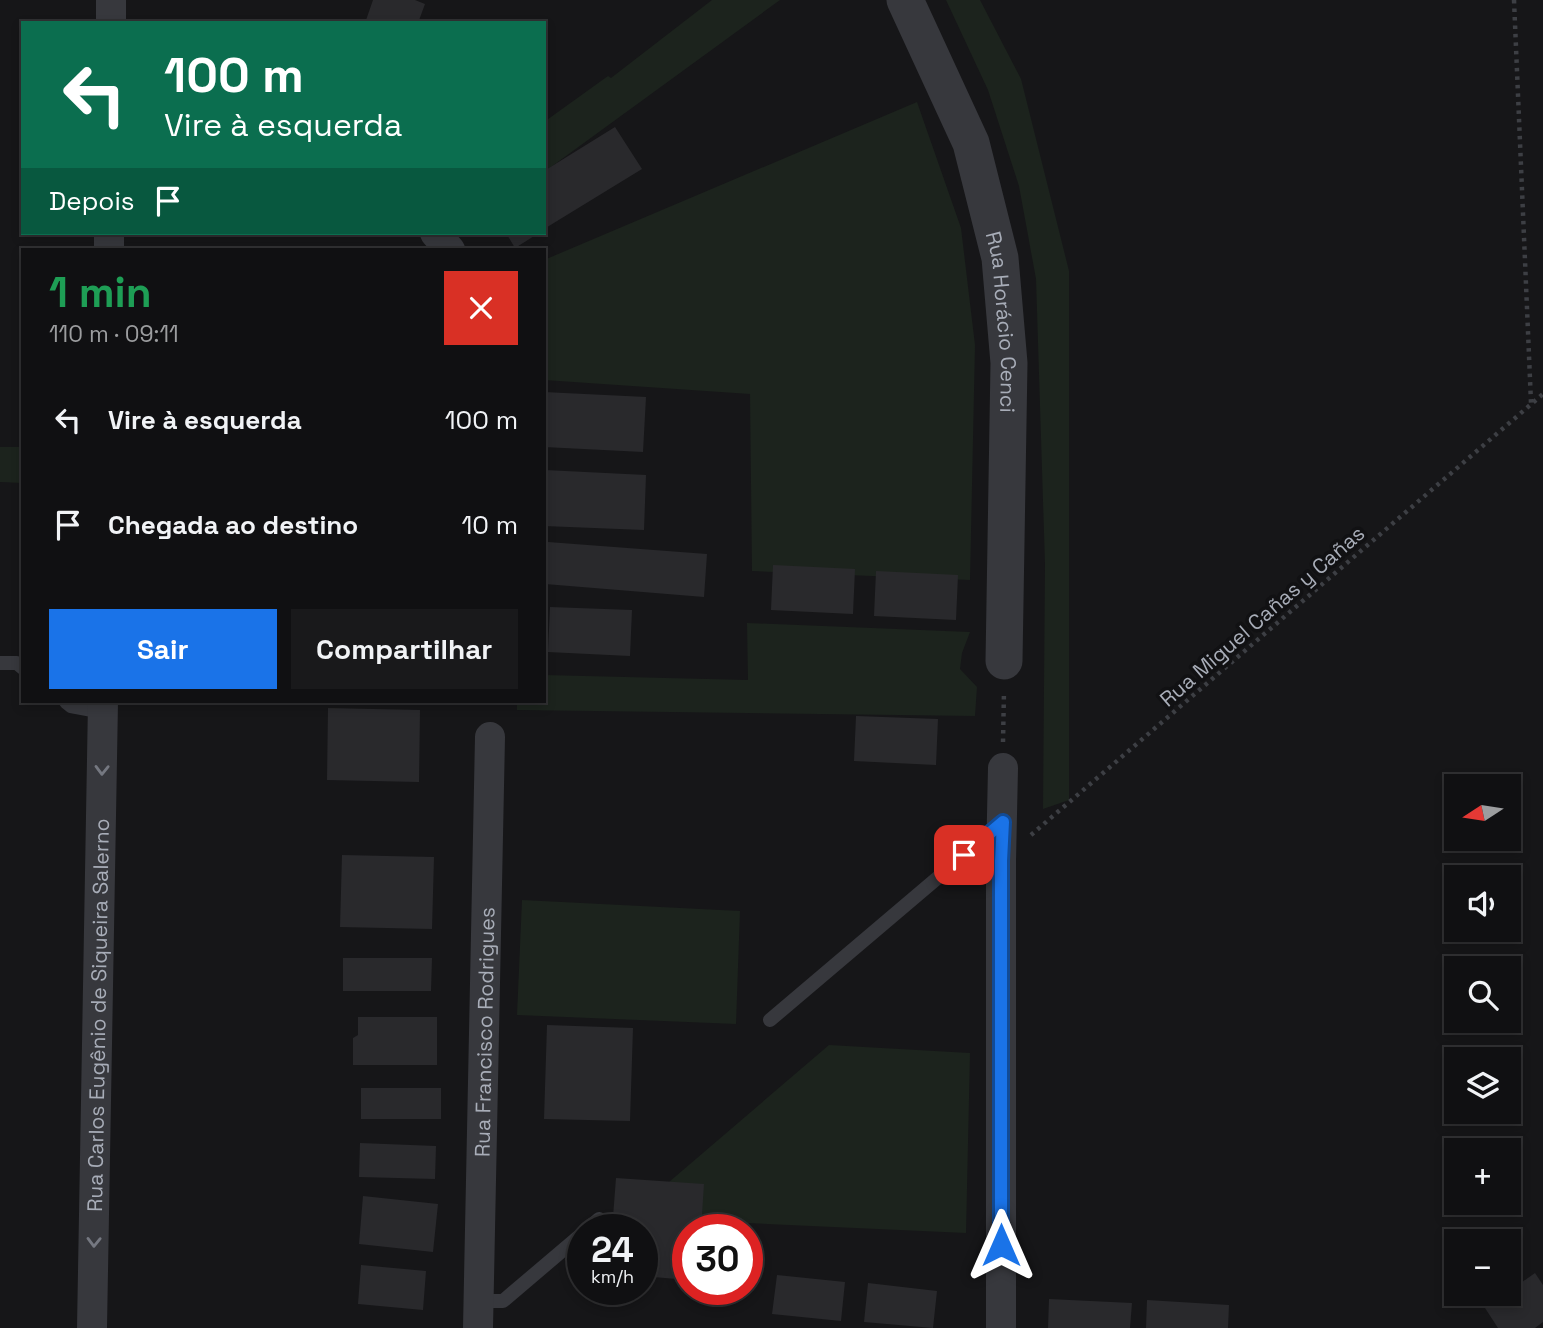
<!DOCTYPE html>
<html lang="pt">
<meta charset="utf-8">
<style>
:root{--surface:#101012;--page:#19191b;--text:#f1f3f6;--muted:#9c9d9f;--line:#303032;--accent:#1a73e8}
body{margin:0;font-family:"Space Grotesk",sans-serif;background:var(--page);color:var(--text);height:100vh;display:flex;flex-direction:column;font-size:26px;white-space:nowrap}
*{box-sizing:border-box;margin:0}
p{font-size:23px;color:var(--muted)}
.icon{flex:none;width:38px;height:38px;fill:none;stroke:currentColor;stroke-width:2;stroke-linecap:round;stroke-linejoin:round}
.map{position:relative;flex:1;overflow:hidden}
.details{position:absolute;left:21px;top:248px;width:525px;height:455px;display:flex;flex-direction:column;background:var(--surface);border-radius:0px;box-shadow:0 4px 10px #0003,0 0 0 2px var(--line)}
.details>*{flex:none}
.top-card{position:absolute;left:21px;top:21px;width:525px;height:214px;border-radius:0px;box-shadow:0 4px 10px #0003,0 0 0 2px var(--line);background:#0b6e4f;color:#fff;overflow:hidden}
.needle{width:46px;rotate:258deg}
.fabs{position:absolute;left:1444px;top:774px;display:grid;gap:14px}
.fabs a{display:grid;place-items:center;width:77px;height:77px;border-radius:0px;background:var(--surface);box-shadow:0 4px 10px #0003,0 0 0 2px var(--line);font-size:35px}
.speed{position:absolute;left:567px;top:1214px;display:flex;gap:14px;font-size:35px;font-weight:700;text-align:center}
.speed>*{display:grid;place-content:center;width:91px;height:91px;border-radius:50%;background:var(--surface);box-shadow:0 4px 10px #0003,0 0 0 2px var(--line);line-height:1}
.speed small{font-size:18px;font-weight:400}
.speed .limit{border:10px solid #d22;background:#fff;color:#111}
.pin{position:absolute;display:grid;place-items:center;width:60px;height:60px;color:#fff;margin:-30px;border-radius:14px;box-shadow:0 4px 10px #0006}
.me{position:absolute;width:77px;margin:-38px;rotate:0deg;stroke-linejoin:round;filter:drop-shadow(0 0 5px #0008)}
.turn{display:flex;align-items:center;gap:24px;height:147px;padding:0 28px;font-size:32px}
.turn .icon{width:91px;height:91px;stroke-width:2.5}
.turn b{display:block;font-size:49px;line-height:60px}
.then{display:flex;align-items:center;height:66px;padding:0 28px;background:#0003;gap:14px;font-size:26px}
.round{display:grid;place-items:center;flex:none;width:74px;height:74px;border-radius:0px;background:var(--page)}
.headline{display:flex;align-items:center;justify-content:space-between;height:119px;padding:0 28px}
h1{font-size:42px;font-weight:700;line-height:52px;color:#1e9e55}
.cta{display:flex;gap:14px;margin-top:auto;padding:14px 28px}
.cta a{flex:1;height:80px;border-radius:0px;background:var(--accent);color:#fff;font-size:28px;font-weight:700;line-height:80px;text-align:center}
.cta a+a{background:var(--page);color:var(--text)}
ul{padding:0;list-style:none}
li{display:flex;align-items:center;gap:21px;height:105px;padding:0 28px}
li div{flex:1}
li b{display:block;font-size:26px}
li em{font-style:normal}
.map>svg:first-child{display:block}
.green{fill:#1c231d}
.building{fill:#29292c}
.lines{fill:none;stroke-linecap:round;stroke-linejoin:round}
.path{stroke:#3d3f44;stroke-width:4.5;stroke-dasharray:3.5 5;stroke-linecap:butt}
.service{stroke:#37383d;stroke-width:14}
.minor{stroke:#37383d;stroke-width:30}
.tertiary{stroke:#37383d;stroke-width:37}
.oneway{stroke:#757881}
.route-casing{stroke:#114b97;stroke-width:18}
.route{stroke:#1a73e8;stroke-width:12}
.labels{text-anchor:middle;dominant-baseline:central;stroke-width:7;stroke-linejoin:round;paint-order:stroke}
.street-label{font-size:21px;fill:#a8adb8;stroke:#111113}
</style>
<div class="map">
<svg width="1543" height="1328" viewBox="0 0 1543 1328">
<rect width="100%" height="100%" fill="#161618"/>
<!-- green -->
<path class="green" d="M712 0H780L544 172V122L608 76 611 78Z
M946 0H980L1021 79 1069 271V800L1043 809 1045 564 1036 279 1019 186 988 90Z
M917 102 961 228 975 345 970 580 752 571 750 394 544 380V260Z
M0 447H23V483L0 482Z
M747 623 970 632 962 653 960 669 977 687 975 716 517 710V702H544V675L748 680Z
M522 900 740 911 736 1024 517 1015Z
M829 1045 970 1053 966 1233 701 1221 669 1182Z"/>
<!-- building -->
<path class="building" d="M373 0H415L425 4 418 23H365Z
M615 127 642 169 544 229V171Z
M506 233H539L515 248Z
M544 392 646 397 643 452 544 447Z
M545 470 646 475 644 530 544 526Z
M548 542 707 554 704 597 545 584Z
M773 565 855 569 853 614 771 610Z
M876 571 958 575 956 620 874 616Z
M550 607 632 610 630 656 548 652Z
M328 708 420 710 419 782 327 780Z
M856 716 938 719 936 765 854 761Z
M342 855 434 857 432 929 340 927Z
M343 958H432L431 991H343Z
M358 1017H437V1065H353V1038L358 1035Z
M547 1025 633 1028 630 1121 544 1119Z
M361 1088H441V1119H361Z
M360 1143 436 1146 435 1179 359 1177Z
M616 1178 704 1184 701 1230H688V1280L642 1276V1230H612Z
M363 1196 438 1204 433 1252 359 1244Z
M361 1265 426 1271 423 1310 358 1304Z
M1535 1273 1543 1285V1322L1535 1328H1498L1485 1308Z
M777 1275 845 1282 841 1321 772 1314Z
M868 1283 937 1291 933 1328 864 1322Z
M1049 1299 1132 1303 1130 1328H1048Z
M1147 1300 1229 1305 1228 1328H1146Z"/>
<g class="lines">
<!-- path -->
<path class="path" d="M1514 0 1531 403
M1003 742 1004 691
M1031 835 1543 394"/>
<!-- service -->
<path class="service" d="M0 663H17L23 668
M66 702 71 706 103 712
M770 1020 1001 824
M586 1230 599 1219
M479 1301H503L583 1233"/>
<!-- minor -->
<g class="minor">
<path d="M111 23V0"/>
<path d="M435 233 450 250"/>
<path d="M109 250V233"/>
<path id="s1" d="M92 1328 103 702"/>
<path id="s2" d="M478 1328 490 737"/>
<path d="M1001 1328V861L1003 768"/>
</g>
<!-- tertiary -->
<path class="tertiary" id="s3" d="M905 0 971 143 1000 258 1009 363 1004 661"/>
</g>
<!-- one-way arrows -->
<defs><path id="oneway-chevron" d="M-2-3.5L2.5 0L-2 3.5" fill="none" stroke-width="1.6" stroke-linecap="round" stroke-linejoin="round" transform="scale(1.75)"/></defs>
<g class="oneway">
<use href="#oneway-chevron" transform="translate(102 770) rotate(91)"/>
<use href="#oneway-chevron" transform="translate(94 1242) rotate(91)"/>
</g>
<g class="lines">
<defs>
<path id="route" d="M964 855 1003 822 1001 861V1245"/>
</defs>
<!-- route casing -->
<use href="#route" class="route-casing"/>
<!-- route -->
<use href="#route" class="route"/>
</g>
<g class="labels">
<!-- street labels -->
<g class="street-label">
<text stroke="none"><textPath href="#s3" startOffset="340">Rua Horácio Cenci</textPath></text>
<text transform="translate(1262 616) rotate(-41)">Rua Miguel Cañas y Cañas</text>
<text stroke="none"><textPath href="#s1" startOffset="313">Rua Carlos Eugênio de Siqueira Salerno</textPath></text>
<text stroke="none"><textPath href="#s2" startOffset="296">Rua Francisco Rodrigues</textPath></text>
</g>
</g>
</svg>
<div class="fabs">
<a><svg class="needle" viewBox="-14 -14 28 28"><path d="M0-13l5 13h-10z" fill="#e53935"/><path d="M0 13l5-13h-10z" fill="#9c9d9f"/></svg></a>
<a><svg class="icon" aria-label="sound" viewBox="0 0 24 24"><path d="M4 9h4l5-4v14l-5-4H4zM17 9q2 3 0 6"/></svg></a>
<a><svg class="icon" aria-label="search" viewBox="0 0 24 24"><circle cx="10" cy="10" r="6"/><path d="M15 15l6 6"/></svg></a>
<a><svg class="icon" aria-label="layers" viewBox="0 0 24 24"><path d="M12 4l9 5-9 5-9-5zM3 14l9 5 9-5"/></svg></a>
<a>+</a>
<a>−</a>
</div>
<div class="speed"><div>24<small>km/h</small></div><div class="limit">30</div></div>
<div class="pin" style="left:964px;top:855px;background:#d93025"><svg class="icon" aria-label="arrive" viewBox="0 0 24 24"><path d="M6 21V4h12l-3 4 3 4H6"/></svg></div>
<svg class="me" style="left:1001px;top:1245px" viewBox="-20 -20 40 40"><path d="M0-17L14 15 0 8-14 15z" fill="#1a73e8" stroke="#fff" stroke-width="4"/></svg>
<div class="top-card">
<div class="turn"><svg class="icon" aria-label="left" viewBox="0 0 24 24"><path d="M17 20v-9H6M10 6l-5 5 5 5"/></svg><div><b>100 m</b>Vire à esquerda</div></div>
<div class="then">Depois<svg class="icon" aria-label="arrive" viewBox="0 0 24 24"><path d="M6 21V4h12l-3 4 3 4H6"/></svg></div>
</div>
<section class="details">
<div class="headline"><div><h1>1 min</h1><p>110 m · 09:11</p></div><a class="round" style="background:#d93025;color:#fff"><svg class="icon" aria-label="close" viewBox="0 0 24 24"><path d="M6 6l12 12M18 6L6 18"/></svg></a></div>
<ul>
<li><svg class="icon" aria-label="left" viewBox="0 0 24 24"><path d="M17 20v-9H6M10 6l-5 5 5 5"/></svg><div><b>Vire à esquerda</b></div><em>100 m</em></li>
<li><svg class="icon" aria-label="arrive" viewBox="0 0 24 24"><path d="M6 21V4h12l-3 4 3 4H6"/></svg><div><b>Chegada ao destino</b></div><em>10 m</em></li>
</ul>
<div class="cta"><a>Sair</a><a>Compartilhar</a></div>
</section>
</div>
